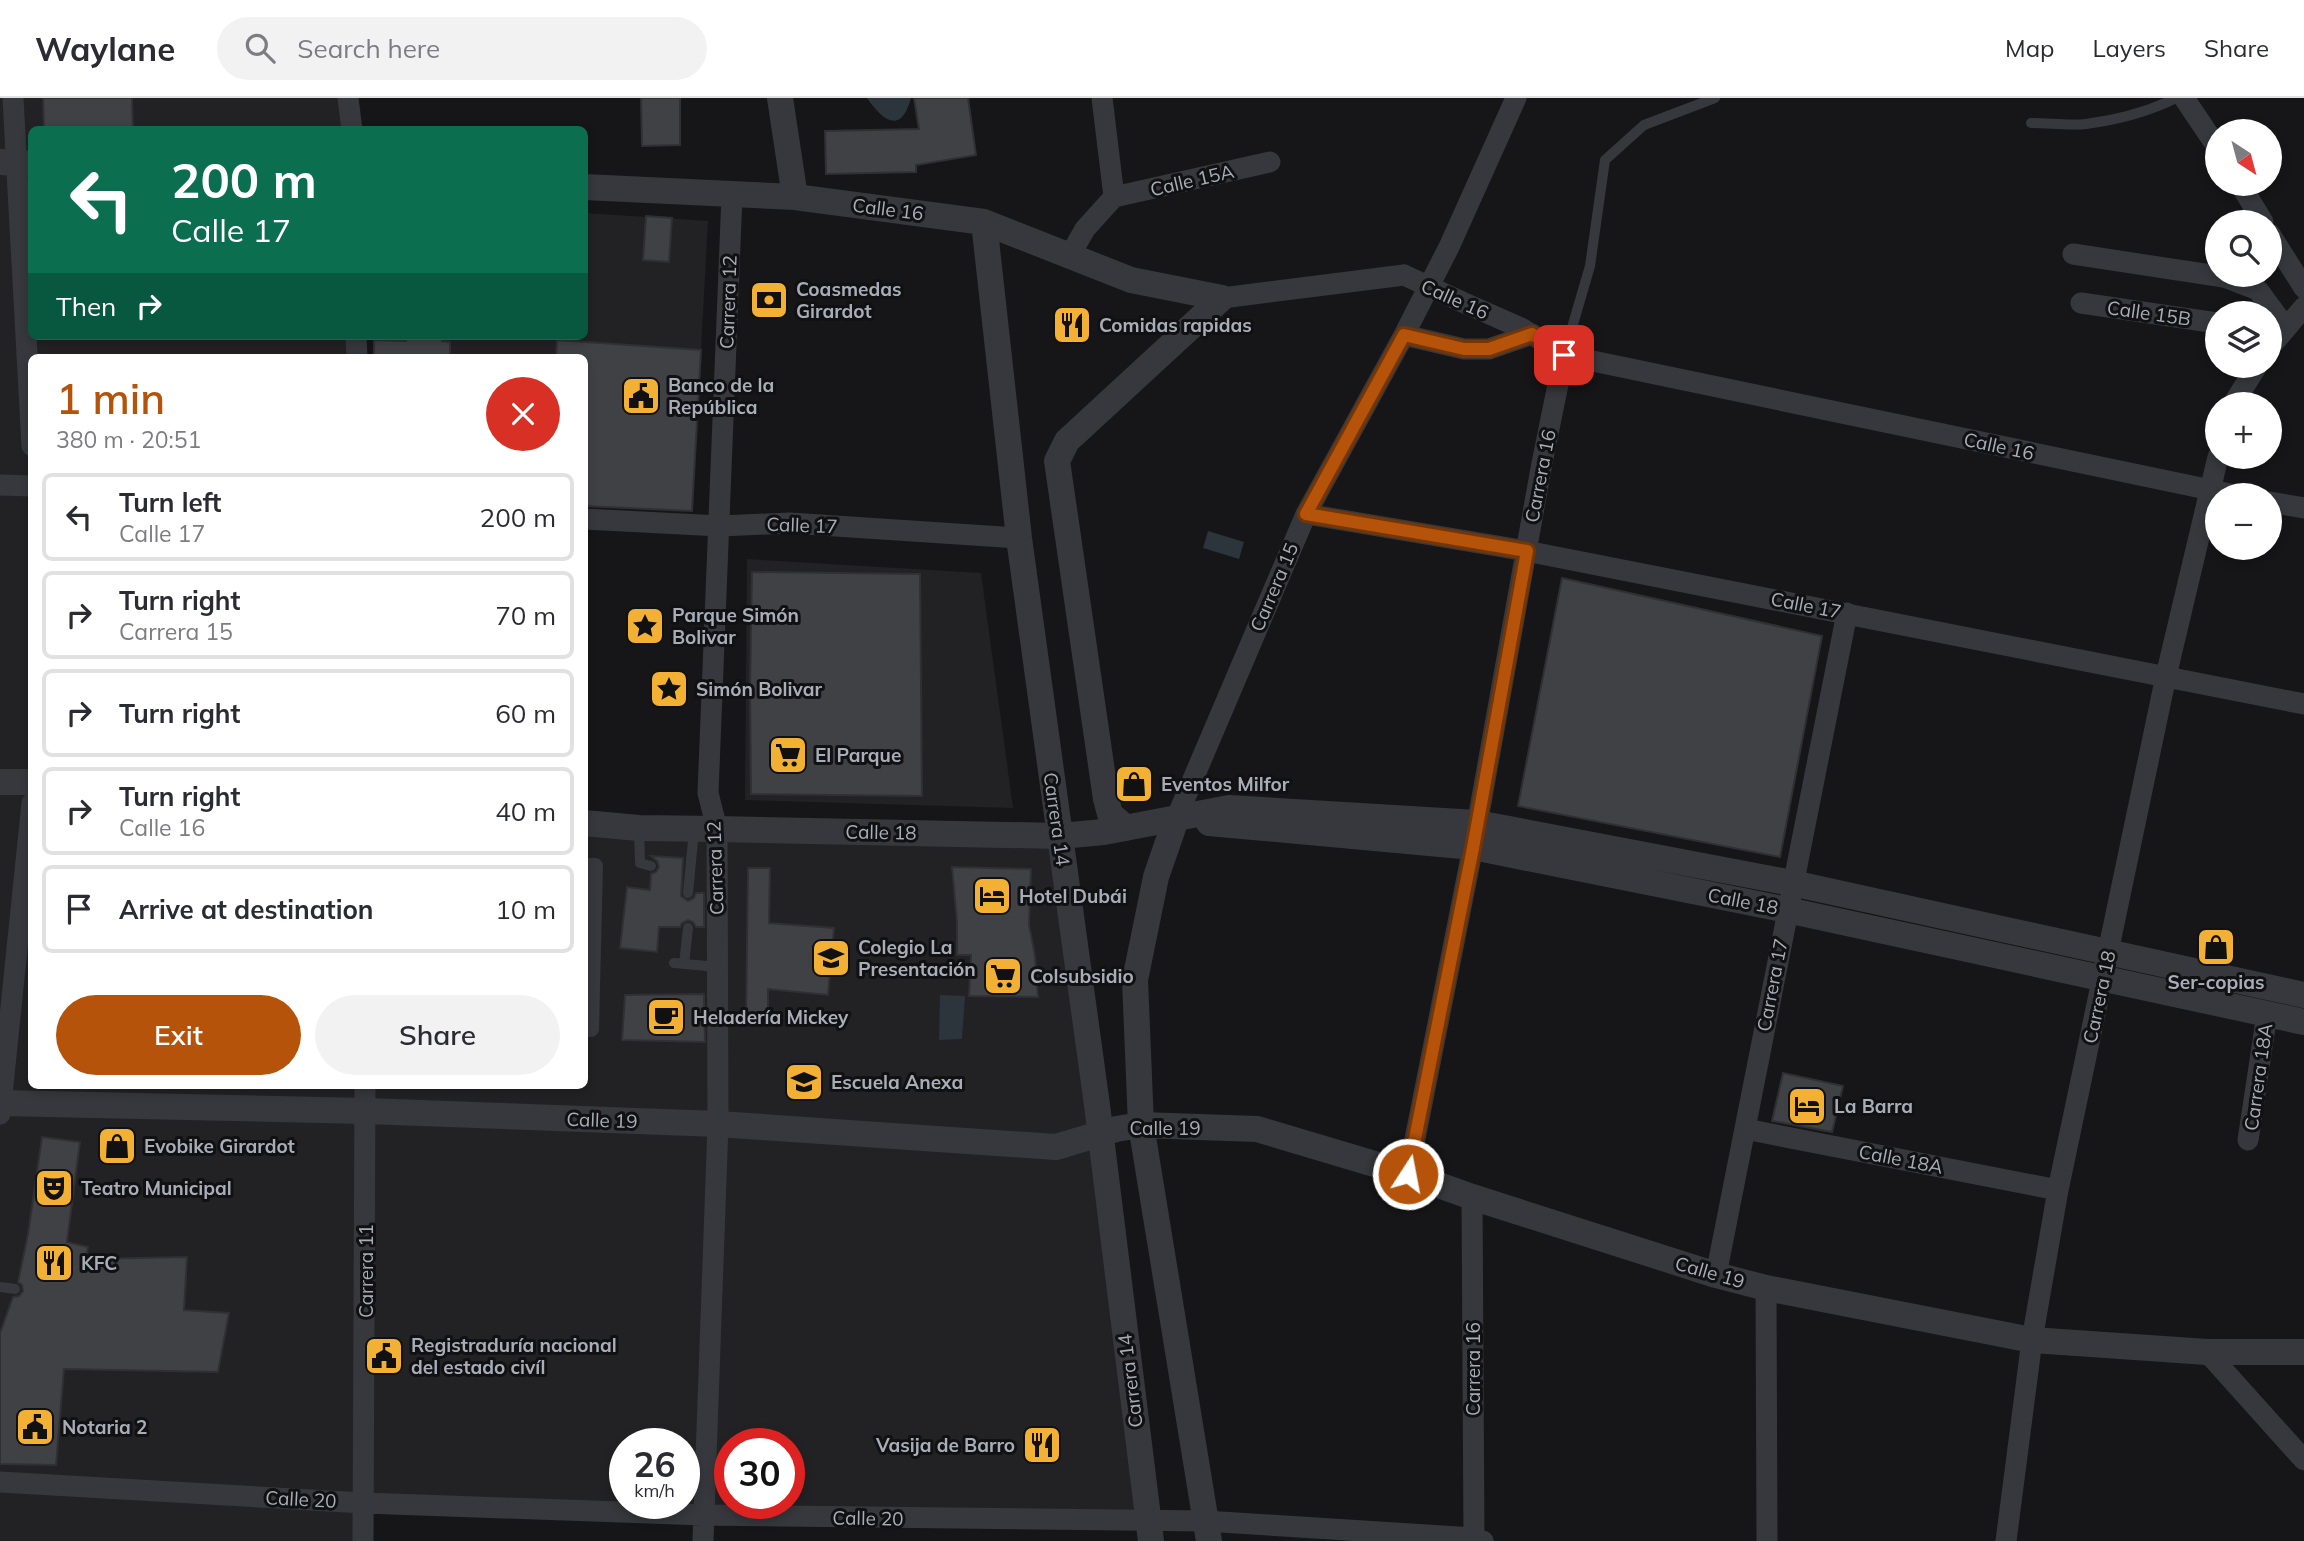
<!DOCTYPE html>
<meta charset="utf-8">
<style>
:root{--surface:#fff;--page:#f2f2f3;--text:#2b2b33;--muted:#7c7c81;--line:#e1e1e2;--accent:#b45309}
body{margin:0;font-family:Mulish,sans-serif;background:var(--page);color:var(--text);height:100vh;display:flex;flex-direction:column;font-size:26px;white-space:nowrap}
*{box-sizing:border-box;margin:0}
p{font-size:23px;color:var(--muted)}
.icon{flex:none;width:38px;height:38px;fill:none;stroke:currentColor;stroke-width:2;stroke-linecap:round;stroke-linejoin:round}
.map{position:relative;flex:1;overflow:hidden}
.details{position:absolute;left:28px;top:256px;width:560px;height:735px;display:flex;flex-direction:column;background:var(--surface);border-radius:10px;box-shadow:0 4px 10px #0003}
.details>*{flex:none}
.top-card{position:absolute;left:28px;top:28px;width:560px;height:214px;border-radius:10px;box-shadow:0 4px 10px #0003;background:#0b6e4f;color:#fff;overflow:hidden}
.needle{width:46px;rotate:144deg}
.controls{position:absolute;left:2205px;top:21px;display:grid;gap:14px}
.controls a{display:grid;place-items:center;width:77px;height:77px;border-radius:50%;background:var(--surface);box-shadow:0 4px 10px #0003;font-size:35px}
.speed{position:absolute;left:609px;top:1330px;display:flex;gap:14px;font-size:35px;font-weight:700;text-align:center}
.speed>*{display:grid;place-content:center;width:91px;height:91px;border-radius:50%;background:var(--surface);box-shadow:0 4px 10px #0003;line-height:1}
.speed small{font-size:18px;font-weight:400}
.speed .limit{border:10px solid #d22;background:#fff;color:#111}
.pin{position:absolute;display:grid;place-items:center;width:60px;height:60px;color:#fff;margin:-30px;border-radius:14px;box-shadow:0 4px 10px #0006}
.me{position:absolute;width:77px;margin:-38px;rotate:11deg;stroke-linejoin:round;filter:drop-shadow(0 0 5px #0008)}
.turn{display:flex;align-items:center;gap:24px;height:147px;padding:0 28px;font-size:32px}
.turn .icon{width:91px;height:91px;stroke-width:2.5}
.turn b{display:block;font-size:49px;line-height:60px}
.then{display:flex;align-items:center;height:66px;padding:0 28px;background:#0003;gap:14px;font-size:26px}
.round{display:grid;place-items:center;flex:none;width:74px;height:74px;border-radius:37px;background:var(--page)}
.headline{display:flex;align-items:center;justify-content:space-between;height:119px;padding:0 28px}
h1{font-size:42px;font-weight:600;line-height:52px;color:var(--accent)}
.cta{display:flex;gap:14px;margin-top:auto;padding:14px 28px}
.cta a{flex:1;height:80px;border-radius:42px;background:var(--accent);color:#fff;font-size:28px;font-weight:600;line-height:80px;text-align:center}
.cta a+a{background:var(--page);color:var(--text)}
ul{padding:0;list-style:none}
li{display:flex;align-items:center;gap:21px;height:88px;margin:0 14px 10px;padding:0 14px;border:4px solid var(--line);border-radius:10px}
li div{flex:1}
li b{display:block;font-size:26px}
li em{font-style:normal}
header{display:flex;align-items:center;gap:42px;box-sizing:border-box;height:98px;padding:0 35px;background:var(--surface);border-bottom:2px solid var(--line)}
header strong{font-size:33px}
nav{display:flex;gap:38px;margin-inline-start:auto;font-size:24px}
.search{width:490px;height:63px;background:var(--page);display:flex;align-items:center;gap:18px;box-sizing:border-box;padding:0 24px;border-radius:38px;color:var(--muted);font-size:26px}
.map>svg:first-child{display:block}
.built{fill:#222225;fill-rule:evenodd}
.water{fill:#2c353c}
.building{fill:#404145;stroke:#303034;stroke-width:2}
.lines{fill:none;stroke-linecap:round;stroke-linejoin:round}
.service{stroke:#37383d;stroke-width:10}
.pedestrian{stroke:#37383d;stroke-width:16}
.minor{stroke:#37383d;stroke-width:21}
.tertiary{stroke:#37383d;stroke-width:26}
.minor-bridge{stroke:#37383d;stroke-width:21}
.route-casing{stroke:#753606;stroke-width:18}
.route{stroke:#b45309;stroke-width:12}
.labels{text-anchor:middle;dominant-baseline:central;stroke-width:6;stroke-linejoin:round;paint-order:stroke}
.street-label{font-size:19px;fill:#a8adb8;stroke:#111113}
.poi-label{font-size:19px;font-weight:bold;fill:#a8adb8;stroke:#111113;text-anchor:start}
</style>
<header>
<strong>Waylane</strong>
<div class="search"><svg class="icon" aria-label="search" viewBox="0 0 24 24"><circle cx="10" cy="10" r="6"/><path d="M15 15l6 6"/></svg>Search here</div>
<nav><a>Map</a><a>Layers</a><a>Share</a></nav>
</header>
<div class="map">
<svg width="2304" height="1443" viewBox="0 0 2304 1443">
<rect width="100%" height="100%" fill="#161618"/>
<!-- built -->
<path class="built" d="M0 0H348L352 31 32 32V238H356L357 259H32V987H584L585 726 719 732 1058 741 1147 1422 365 1405 363 1443H0ZM625 1346H684V1405H625ZM730 1346H789V1405H730Z
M585 115 708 123 701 252 557 242 556 259H374V238H584Z
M747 461 981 475 1013 710 745 702Z"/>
<!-- water -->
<path class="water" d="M867 0H911C901 37 883 23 867 0Z
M1208 433 1244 444 1239 461 1203 450Z
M940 897 965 898 962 941 939 942Z"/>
<!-- building -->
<path class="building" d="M43 0H132L133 32H44Z
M641 0H680V47L642 48Z
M914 0H968L976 57 916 67V74L826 76 825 33 919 31Z
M646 118 672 120 669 164 643 162Z
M406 238H442V243L450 244V259H374V242L406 243Z
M557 242 701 252 692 413 584 408V259H556Z
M752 474 920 476 922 698 751 696 750 591Z
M1562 480 1822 538 1780 759 1518 708Z
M651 758 683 760 681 798 688 803 694 800 696 795H704V829H696L693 824 688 822 682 825 680 829H659L657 854 620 850 627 789 650 792 651 776 656 774 659 769 657 763Z
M952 769 1031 771 1029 827 1035 858 1038 899 969 898 971 857H957V824Z
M748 770H770L769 825 834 830 828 897 768 891V923H746Z
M704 896 705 944 622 942 625 897Z
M1783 975 1843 988 1832 1034 1772 1023Z
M42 1039 80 1044 67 1144 88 1149 86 1161 187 1159 184 1212 229 1215 218 1274 64 1271 56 1367 0 1366V1235L13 1199 19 1198 23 1193 22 1187 18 1184 28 1136Z"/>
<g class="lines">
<!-- service -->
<path class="service" d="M2031 25C2049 25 2069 28 2086 26 2116 22 2150 13 2176 0
M1564 257 1590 168 1605 62 1644 27 1715 0
M639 731 640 765 651 768
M688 795 694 732
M674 865 718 869
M684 866 688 830
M0 1189 15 1191"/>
<!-- pedestrian -->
<path class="pedestrian" d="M584 768H595L591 931H584"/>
<!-- minor -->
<path class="minor" d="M13 0 32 348
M348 0 352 32
M1102 0 1114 99
M2184 0 2217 49
M2240 86 2263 124
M1114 99 1270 64
M2270 136 2304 190
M2073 156 2224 179 2258 192 2286 230
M1069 159 1085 131 1114 99
M1222 200 1404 177
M1460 203 1523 231 1564 257 2235 397
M2081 205 2217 225
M1404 237 1464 251H1489L1532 236
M356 238 357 259
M2270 249 2304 209
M2233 306 2257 268
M0 387 32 388
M2270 404 2304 410
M1306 416 1526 453 2304 606
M584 421 720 428 790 425 1019 440
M1176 721 1306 416 1404 237 1449 149 1516 0
M0 1016 32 705
M1745 1031 2058 1092
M2248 1042 2267 916
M1408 1076 1473 749 1542 365 1564 257
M1472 1099 1474 1443
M1716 1177 1847 515
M1766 1190 1767 1443
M2207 1254 2304 1362
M0 1384 364 1405 704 1417 1205 1423 1474 1440 1483 1443
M363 1443 365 987
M703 1443 718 1026 717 731 708 695 732 97
M2006 1443 2032 1242 2058 1092 2166 578 2218 359"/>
<!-- tertiary -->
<path class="tertiary" d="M780 0 795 99
M0 64 32 66
M584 89 795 99 984 124 1131 182 1222 200
M984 124 1019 440 1097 1007 1151 1443
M0 684H32
M1176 721 1156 779 1135 882 1141 1027 1209 1443
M584 725 639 730 717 731 1060 738 1104 734 1229 710 1477 725 1792 785 2304 897
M1209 725 1473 749 1787 812 2304 924
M1126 730 1110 716 1106 701 1057 363 1067 343 1222 200
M0 1005 366 1013 718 1026 1056 1049 1116 1031 1141 1027 1257 1031 1408 1076 1472 1099 1716 1177 1766 1190 2032 1242 2207 1254H2304"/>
<!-- minor-bridge -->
<path class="minor-bridge" d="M1404 177 1460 203"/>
</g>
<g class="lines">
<defs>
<path id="route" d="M1408 1076 1473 750 1527 453 1306 416 1404 237 1464 251H1489L1532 236 1564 257"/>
</defs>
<!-- route casing -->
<use href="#route" class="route-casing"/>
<!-- route -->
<use href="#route" class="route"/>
</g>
<!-- icons -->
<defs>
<symbol id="bank-square" viewBox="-11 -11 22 22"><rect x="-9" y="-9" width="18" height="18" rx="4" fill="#f2b134" stroke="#111113"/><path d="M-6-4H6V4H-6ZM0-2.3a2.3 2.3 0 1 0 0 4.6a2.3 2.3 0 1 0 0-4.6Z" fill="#111"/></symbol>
<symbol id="restaurant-square" viewBox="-11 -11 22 22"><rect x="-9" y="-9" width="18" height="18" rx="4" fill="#f2b134" stroke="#111113"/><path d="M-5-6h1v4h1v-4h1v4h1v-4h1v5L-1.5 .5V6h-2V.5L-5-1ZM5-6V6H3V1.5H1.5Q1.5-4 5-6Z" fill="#111"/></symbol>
<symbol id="civic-square" viewBox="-11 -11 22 22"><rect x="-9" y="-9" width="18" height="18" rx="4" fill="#f2b134" stroke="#111113"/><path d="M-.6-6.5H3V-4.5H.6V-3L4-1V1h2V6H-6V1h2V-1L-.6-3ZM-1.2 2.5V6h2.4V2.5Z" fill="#111"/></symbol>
<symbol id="sight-square" viewBox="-11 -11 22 22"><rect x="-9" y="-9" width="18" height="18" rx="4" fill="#f2b134" stroke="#111113"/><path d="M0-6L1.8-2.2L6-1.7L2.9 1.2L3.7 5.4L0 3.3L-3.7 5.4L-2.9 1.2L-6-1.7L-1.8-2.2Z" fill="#111"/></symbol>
<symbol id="supermarket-square" viewBox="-11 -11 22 22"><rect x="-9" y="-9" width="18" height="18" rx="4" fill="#f2b134" stroke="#111113"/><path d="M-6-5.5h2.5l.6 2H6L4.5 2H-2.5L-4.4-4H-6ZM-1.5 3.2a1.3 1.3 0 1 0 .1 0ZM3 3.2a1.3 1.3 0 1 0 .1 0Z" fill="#111"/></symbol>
<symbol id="shop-square" viewBox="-11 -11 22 22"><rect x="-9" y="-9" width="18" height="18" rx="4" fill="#f2b134" stroke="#111113"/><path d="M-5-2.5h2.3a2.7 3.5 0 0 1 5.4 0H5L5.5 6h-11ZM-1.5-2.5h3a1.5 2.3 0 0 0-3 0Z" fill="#111"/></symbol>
<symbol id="hotel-square" viewBox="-11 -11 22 22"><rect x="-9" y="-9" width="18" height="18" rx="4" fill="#f2b134" stroke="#111113"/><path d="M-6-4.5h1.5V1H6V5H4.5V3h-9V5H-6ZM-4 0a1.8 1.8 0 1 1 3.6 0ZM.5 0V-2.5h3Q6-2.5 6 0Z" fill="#111"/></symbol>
<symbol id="school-square" viewBox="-11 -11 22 22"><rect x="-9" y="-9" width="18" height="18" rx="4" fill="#f2b134" stroke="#111113"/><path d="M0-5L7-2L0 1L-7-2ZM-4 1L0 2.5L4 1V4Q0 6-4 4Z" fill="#111"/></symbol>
<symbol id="cafe-square" viewBox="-11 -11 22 22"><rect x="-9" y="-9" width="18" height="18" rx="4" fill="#f2b134" stroke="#111113"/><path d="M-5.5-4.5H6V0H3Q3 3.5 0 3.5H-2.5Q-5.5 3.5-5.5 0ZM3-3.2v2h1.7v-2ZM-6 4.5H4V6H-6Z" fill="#111"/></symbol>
<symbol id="theatre-square" viewBox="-11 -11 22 22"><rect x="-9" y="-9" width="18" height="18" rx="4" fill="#f2b134" stroke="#111113"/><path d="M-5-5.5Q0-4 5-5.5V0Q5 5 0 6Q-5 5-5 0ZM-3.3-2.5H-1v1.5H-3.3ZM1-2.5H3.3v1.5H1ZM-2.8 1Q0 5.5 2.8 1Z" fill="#111"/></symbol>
</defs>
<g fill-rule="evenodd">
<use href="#bank-square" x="747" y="180" width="44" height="44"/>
<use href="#restaurant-square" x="1050" y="205" width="44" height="44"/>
<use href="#civic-square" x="619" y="276" width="44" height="44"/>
<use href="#sight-square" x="623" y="506" width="44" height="44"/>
<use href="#sight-square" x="647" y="569" width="44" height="44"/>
<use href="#supermarket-square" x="766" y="635" width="44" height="44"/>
<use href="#shop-square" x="1112" y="664" width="44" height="44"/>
<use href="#hotel-square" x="970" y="776" width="44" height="44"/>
<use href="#shop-square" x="2194" y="827" width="44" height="44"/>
<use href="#school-square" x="809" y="838" width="44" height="44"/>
<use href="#supermarket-square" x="981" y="856" width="44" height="44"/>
<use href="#cafe-square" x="644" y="897" width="44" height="44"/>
<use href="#school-square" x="782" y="962" width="44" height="44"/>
<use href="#hotel-square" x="1785" y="986" width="44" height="44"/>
<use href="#shop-square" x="95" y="1026" width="44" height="44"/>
<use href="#theatre-square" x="32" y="1068" width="44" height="44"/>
<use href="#restaurant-square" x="32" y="1143" width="44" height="44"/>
<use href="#civic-square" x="362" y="1236" width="44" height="44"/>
<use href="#civic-square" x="13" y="1307" width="44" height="44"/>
<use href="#restaurant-square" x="1020" y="1325" width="44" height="44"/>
</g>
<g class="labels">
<!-- street labels -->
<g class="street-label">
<text transform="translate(1192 82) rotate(-13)">Calle 15A</text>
<text transform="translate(888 111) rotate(7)">Calle 16</text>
<text transform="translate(1455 201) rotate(24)">Calle 16</text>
<text transform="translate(728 204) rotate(-88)">Carrera 12</text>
<text transform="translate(2149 215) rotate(8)">Calle 15B</text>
<text transform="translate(1999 348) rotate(12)">Calle 16</text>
<text transform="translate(1540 378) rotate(-79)">Carrera 16</text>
<text transform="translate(802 427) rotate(2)">Calle 17</text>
<text transform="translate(1274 489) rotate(-67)">Carrera 15</text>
<text transform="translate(1806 507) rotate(11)">Calle 17</text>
<text transform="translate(1057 721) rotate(82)">Carrera 14</text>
<text transform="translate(881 734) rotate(1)">Calle 18</text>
<text transform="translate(715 770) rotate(-92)">Carrera 12</text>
<text transform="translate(1743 803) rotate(11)">Calle 18</text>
<text transform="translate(1772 887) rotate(-79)">Carrera 17</text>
<text transform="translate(2099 899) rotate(-78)">Carrera 18</text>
<text transform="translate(2258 979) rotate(-82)">Carrera 18A</text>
<text transform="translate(602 1022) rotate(2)">Calle 19</text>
<text x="1165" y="1030">Calle 19</text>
<text transform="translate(1901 1061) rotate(11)">Calle 18A</text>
<text transform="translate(366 1173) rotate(-90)">Carrera 11</text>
<text transform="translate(1710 1174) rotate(16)">Calle 19</text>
<text transform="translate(1473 1271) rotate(-90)">Carrera 16</text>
<text transform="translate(1130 1283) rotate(-97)">Carrera 14</text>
<text transform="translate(301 1401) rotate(3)">Calle 20</text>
<text transform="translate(868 1420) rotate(1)">Calle 20</text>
</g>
<!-- poi labels -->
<g class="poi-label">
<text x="796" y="191">Coasmedas<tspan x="796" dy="22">Girardot</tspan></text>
<text x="1099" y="227">Comidas rapidas</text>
<text x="668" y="287">Banco de la<tspan x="668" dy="22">República</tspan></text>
<text x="672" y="517">Parque Simón<tspan x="672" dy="22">Bolivar</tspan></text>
<text x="696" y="591">Simón Bolivar</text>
<text x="815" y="657">El Parque</text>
<text x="1161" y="686">Eventos Milfor</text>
<text x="1019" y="798">Hotel Dubái</text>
<text x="858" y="849">Colegio La<tspan x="858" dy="22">Presentación</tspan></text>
<text x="1030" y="878">Colsubsidio</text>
<text x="2216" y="884" text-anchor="middle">Ser-copias</text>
<text x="693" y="919">Heladería Mickey</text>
<text x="831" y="984">Escuela Anexa</text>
<text x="1834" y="1008">La Barra</text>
<text x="144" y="1048">Evobike Girardot</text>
<text x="81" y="1090">Teatro Municipal</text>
<text x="81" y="1165">KFC</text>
<text x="411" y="1247">Registraduría nacional<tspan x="411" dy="22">del estado civíl</tspan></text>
<text x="62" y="1329">Notaria 2</text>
<text x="1015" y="1347" text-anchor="end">Vasija de Barro</text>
</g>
</g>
</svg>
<div class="controls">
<a><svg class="needle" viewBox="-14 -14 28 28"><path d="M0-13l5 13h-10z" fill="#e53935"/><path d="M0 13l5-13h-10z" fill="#7c7c81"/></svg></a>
<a><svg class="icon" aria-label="search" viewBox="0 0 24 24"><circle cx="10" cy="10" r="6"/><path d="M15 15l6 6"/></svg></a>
<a><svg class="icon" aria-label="layers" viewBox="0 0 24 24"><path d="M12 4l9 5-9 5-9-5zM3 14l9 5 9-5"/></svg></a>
<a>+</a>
<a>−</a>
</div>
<div class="speed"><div>26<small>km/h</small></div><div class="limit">30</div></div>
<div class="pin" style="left:1564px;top:257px;background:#d93025"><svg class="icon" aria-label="arrive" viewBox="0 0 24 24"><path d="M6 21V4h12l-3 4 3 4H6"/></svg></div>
<svg class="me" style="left:1408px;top:1076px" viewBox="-20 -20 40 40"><circle r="17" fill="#b45309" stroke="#fff" stroke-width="3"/><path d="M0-11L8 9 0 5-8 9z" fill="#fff"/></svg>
<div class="top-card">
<div class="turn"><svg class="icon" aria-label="left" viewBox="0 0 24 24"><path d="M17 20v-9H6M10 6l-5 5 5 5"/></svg><div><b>200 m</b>Calle 17</div></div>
<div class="then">Then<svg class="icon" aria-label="right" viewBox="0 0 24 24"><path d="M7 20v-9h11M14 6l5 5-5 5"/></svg></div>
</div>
<section class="details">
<div class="headline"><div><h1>1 min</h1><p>380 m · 20:51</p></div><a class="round" style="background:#d93025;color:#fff"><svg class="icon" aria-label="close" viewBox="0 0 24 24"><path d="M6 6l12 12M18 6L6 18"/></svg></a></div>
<ul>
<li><svg class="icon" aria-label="left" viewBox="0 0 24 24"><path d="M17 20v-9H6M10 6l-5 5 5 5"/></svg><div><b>Turn left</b><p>Calle 17</p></div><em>200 m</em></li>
<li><svg class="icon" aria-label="right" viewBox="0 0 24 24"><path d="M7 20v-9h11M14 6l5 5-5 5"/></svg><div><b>Turn right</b><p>Carrera 15</p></div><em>70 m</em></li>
<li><svg class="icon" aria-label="right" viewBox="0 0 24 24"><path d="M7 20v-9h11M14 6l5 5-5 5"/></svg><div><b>Turn right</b></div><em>60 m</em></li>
<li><svg class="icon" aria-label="right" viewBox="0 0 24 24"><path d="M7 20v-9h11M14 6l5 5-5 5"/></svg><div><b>Turn right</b><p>Calle 16</p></div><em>40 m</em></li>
<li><svg class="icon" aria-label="arrive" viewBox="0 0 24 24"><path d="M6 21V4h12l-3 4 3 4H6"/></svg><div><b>Arrive at destination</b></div><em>10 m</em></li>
</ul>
<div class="cta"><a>Exit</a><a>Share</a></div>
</section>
</div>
